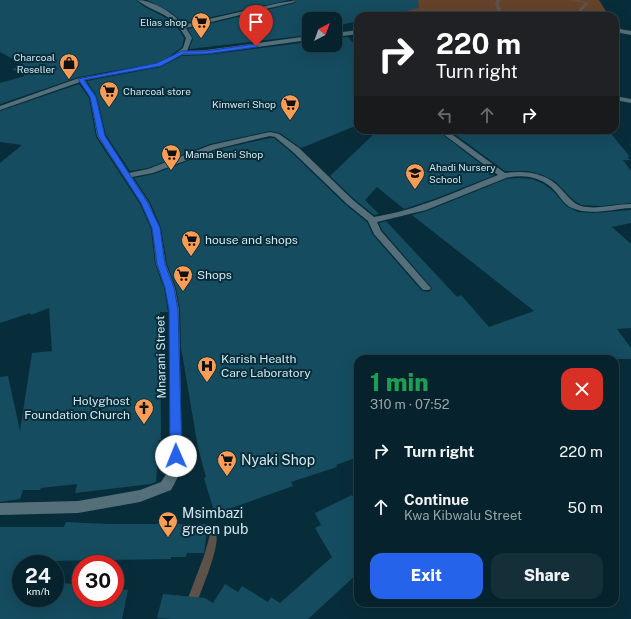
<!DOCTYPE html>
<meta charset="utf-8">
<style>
:root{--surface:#06222c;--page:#142f38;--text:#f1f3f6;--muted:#98a4a9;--line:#273f48;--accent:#2563eb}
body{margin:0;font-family:"Public Sans",sans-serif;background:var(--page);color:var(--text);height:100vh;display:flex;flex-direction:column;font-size:15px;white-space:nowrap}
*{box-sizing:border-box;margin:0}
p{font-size:13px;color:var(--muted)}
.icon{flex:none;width:22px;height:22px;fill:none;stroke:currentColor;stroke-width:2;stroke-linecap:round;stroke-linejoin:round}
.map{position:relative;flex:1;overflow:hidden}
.side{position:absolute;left:354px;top:355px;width:265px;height:252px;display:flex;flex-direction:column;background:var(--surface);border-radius:12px;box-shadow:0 4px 16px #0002,0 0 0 1px var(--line)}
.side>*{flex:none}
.hud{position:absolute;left:354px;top:12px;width:265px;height:122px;border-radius:12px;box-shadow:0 4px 16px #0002,0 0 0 1px var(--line);background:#202124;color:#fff;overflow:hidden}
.needle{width:26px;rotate:41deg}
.controls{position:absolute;left:302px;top:12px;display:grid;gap:8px}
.controls a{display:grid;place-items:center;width:40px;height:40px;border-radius:8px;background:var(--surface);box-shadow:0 4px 16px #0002,0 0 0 1px var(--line);font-size:20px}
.speed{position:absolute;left:12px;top:555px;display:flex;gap:8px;font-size:20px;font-weight:700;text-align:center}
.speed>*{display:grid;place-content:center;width:52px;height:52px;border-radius:50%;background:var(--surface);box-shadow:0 4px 16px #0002,0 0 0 1px var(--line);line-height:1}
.speed small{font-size:10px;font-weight:400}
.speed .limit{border:6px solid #d22;background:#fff;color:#111}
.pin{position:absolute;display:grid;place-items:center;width:34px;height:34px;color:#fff;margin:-41px -17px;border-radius:50% 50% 50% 0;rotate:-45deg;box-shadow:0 0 4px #0007}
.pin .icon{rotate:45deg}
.me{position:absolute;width:44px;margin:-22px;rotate:359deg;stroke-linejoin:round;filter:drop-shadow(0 0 3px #0008)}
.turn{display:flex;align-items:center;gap:14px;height:84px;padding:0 16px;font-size:18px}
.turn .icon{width:52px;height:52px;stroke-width:2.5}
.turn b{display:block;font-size:28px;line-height:34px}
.lanes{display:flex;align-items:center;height:38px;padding:0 16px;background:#0003;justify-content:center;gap:20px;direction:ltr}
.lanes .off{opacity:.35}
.round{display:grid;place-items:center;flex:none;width:42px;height:42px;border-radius:12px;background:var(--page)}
.overview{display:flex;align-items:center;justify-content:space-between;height:68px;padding:0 16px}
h1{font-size:24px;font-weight:800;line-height:30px;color:#1e9e55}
.button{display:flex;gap:8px;margin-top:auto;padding:8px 16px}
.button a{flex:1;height:46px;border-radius:12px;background:var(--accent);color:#fff;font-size:16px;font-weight:800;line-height:46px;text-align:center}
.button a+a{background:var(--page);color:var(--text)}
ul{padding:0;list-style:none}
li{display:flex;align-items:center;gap:12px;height:56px;padding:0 16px}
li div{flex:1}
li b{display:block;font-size:15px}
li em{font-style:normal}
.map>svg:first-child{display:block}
.green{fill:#65422a}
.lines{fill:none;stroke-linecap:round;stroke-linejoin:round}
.stream{fill:#5d5249;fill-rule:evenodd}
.building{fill:#154c5f}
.minor{fill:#546f7a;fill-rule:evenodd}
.route{fill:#2563eb;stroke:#184099}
.labels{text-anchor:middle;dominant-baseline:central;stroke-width:4;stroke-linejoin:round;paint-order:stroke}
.far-poi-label{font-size:10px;fill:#d2e5ed;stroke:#082d3a;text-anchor:end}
.poi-label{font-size:12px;fill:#d2e5ed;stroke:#082d3a;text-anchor:start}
.street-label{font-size:12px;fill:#d2e5ed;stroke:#082d3a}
.near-poi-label{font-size:14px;fill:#d2e5ed;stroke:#082d3a;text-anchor:start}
</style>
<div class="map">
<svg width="631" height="619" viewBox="0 0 631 619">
<rect width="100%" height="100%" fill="#082d3a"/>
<!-- green -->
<path class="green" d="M292 0H599L609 16H423L385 3 298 4Z"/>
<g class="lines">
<!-- stream -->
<path class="stream" d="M496 0H500L499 4 503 16H499L495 4Z
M572 0H578L589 3 577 16H573L585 3Z
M213 533 216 535C221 546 196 604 190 619H180L204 556 210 535Z"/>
</g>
<!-- building -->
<path class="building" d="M0 0H136L143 6 168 19 179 30 184 38 182 47 169 57 157 63 79 77 0 104V83L25 76 12 69 24 65 0 52Z
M147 0H289L184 23 169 11Z
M294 0H418L419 8 382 16H358V21L336 26 342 31H335V19H309V35L189 49 193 39 188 29 295 3 296 2Z
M348 37 358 48V125L301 148 280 133 270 131 210 144 148 168 130 171 106 135 97 97 87 81 161 67 182 56 206 55 309 42V45H335V38Z
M79 84 89 98 96 137 140 204 151 229 155 264 164 288 168 312H160L161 440H159L156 482 151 484 75 493 77 484 41 488 40 490H23L20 499 0 502V377L8 376 20 431 32 353 52 351 49 308 31 315 30 313 0 323V163L22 145 0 142V111Z
M378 130H437L495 175 437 198 404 209 377 187 365 200 379 214 374 215 354 199 330 176Z
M449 130H608L630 157H627L630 160H623L631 171V203L600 206 581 205 573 200 556 182 543 175 528 171H505Z
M270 138H274L292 153 346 205 367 222 373 235 422 291 429 292 432 288 382 230 379 223 386 221 457 297 461 295 489 327 534 311 412 215 427 211 506 179 519 178 532 179 544 184 554 192 566 206 578 212 594 213 631 210V223L612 227 631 244V328L617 329 631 348V359H358V457L336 465 337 467 291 482 293 486 215 514 204 478 206 477 198 448 181 347 180 310 176 288 167 264 161 228 150 202 134 178 154 174 216 150Z
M352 495 358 505V573L308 619H173L157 618 163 594 205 598 213 603 225 584 238 592 242 586 268 602 271 597 280 603 332 557 315 528 321 525 315 513Z
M66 522 109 524H208L204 553H187L186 557H171V559L46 561V564H21V598H55V582L81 585V598H115V589L128 590 122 619H0V527H64Z"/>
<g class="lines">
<!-- minor -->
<path class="minor" d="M137 0C152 0 174 13 183 25L279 3 293 1 295 2 186 28 192 38 187 51 206 50 309 36V40L206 54 182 55 161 66 85 80 96 97 105 136 129 173 148 169 211 145 270 132 279 134 299 148 353 200 374 217C418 210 457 191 498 175L438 130H446L505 173C525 170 547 173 560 188 567 195 572 203 581 206 597 210 615 204 631 204V208C612 209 590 216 572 208 565 205 560 197 555 191 542 177 524 174 506 178L426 210 377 222 381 231 429 286 431 288 429 290H423L374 234 368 221 347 204 293 152 275 137 270 136 216 149 153 173 132 177 149 203 160 229 166 264 175 288 179 310 182 456 179 475 171 490 140 502 78 513 0 515V503L78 501 140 490 161 482 167 473 170 456 169 310 165 288 156 264 152 229 141 203 97 136 90 97 80 82 0 110V106L79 78 157 64 170 58 183 48 186 38C171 11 157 15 137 0Z
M488 12 516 16H457L460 14Z
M615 28 631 31V35L615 32Z
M358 30V34L335 37V33Z
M615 96 631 99V103L615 100Z"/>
</g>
<!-- route -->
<path class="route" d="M256 44 257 45V47L206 54H183L161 66 84 80 96 97 105 136 148 203 160 228 165 264 174 288 178 310 182 456 180 459 176 461 172 459 170 456 169 310 165 288 157 264 152 228 141 203 98 136 90 97 78 79 157 63 182 51H206Z"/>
<!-- icons -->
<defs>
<symbol id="supermarket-pin" viewBox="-11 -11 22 30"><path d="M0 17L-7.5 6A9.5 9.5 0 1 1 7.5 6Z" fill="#fd9c55" stroke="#082d3a"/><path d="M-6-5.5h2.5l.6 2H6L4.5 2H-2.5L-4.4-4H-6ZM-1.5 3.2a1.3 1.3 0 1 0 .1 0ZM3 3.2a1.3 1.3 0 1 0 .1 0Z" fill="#111"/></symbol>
<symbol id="shop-pin" viewBox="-11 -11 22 30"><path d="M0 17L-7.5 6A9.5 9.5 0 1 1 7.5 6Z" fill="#fd9c55" stroke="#082d3a"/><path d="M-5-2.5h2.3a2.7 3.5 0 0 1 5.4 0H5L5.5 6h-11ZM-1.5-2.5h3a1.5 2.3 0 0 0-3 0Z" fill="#111"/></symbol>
<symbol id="school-pin" viewBox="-11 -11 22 30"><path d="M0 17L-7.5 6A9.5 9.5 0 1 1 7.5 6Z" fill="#fd9c55" stroke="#082d3a"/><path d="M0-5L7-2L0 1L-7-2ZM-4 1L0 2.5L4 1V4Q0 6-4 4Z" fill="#111"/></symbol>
<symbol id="hospital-pin" viewBox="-11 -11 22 30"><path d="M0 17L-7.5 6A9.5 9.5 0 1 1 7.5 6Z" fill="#fd9c55" stroke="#082d3a"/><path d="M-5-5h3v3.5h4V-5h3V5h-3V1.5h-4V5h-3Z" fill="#111"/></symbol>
<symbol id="church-pin" viewBox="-11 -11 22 30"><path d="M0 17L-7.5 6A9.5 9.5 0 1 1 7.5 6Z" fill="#fd9c55" stroke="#082d3a"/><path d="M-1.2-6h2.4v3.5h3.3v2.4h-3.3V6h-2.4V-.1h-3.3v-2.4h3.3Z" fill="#111"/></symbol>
<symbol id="bar-pin" viewBox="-11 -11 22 30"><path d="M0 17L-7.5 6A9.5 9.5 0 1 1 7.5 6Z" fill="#fd9c55" stroke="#082d3a"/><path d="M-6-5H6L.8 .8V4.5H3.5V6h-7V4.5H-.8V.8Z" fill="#111"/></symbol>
</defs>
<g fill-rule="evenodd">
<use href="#supermarket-pin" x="190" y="11" width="22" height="30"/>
<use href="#shop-pin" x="58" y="52" width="22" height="30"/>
<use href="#supermarket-pin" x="98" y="80" width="22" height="30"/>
<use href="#supermarket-pin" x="279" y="93" width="22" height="30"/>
<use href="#supermarket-pin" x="160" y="143" width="22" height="30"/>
<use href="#school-pin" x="404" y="162" width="22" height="30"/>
<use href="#supermarket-pin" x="180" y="229" width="22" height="30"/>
<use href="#supermarket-pin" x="172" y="264" width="22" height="30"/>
<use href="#hospital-pin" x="196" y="355" width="22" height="30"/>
<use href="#church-pin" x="133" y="397" width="22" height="30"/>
<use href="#supermarket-pin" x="216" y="449" width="22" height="30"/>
<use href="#bar-pin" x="157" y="510" width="22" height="30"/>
</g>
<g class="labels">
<!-- far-poi labels -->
<g class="far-poi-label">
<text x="187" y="22">Elias shop</text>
<text x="55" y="57">Charcoal<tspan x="55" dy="12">Reseller</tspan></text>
<text x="123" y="91" text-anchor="start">Charcoal store</text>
<text x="276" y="104">Kimweri Shop</text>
<text x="185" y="154" text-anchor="start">Mama Beni Shop</text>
<text x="429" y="167" text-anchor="start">Ahadi Nursery<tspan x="429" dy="12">School</tspan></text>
</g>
<!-- poi labels -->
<g class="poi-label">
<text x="205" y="240">house and shops</text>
<text x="197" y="275">Shops</text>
<text x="221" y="359">Karish Health<tspan x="221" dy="14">Care Laboratory</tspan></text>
<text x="130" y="401" text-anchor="end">Holyghost<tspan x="130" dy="14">Foundation Church</tspan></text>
</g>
<!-- street labels -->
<g class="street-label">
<text transform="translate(161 357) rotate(-91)">Mnarani Street</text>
</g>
<!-- near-poi labels -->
<g class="near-poi-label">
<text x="241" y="460">Nyaki Shop</text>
<text x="182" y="513">Msimbazi<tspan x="182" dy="16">green pub</tspan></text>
</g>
</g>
</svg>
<div class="controls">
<a><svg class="needle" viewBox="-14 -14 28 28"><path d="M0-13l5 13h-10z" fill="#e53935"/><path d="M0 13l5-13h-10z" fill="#98a4a9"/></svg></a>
</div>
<div class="speed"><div>24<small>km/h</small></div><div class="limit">30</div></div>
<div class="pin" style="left:256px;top:46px;background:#d93025"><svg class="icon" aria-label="arrive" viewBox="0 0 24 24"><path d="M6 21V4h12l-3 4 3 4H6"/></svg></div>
<svg class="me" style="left:176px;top:456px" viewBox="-20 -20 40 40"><circle r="19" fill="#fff"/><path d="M0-13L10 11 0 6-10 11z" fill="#2563eb"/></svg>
<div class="hud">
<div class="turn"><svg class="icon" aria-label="right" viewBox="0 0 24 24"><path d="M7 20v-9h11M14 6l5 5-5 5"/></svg><div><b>220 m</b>Turn right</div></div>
<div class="lanes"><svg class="icon off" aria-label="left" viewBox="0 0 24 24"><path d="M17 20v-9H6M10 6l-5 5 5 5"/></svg><svg class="icon off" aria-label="ahead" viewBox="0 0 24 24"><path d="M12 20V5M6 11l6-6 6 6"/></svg><svg class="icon" aria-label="right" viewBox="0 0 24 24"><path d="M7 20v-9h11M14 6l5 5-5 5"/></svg></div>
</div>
<section class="side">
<div class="overview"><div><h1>1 min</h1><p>310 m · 07:52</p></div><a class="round" style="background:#d93025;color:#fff"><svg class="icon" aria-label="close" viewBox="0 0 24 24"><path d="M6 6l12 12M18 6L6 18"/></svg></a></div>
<ul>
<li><svg class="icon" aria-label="right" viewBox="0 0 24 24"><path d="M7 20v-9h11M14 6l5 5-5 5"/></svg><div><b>Turn right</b></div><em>220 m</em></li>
<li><svg class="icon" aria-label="ahead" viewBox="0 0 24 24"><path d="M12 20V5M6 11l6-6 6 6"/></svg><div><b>Continue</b><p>Kwa Kibwalu Street</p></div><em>50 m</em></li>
</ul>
<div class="button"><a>Exit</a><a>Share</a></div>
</section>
</div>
